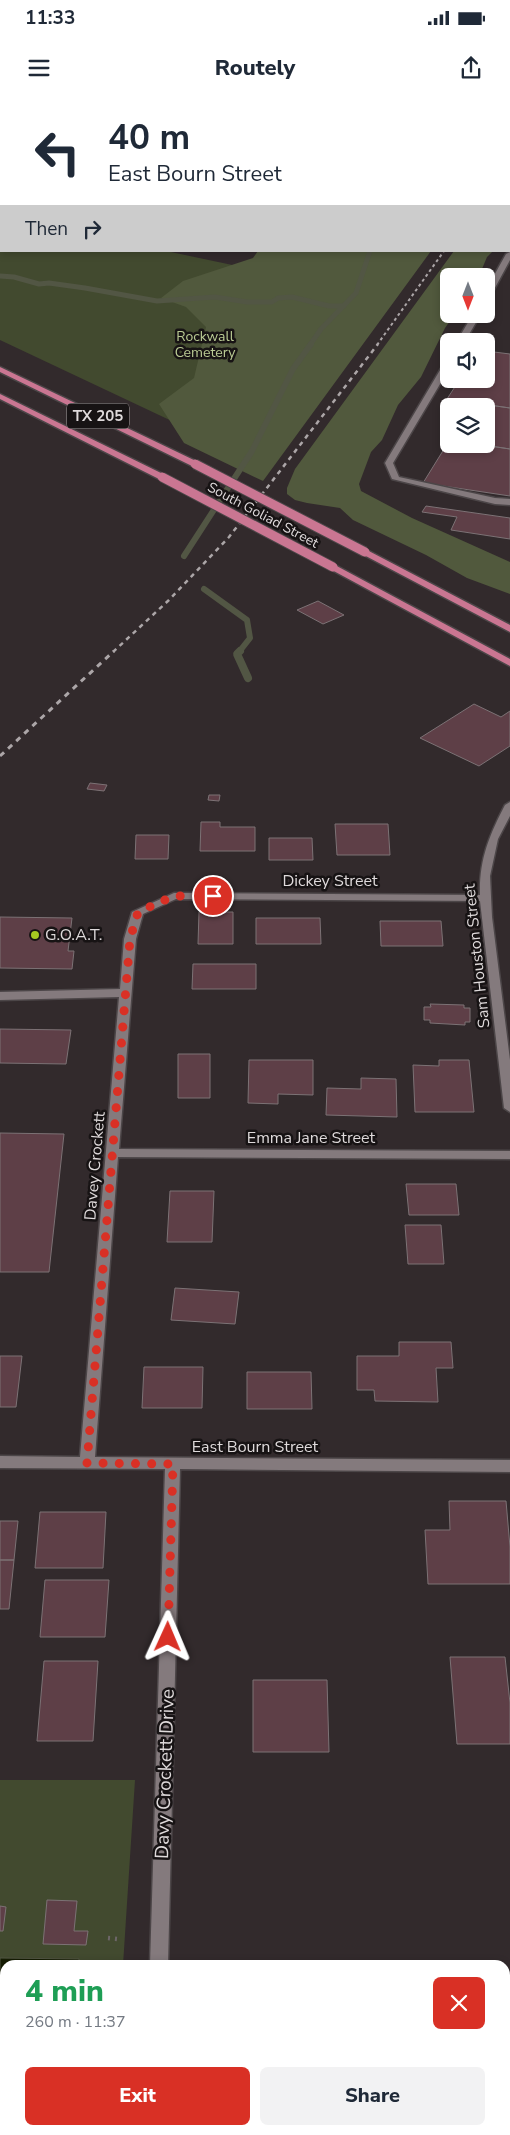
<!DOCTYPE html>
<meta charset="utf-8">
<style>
:root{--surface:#fff;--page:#f2f2f3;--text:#1f2937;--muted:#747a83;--accent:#d93025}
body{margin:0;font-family:"Nunito Sans",sans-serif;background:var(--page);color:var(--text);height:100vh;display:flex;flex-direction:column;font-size:19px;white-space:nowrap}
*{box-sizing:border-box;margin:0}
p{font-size:16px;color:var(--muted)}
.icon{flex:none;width:28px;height:28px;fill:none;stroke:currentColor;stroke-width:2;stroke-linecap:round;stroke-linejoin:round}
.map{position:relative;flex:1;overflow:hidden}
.drawer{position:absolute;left:0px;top:1860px;width:510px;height:175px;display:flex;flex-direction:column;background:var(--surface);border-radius:15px 15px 0 0;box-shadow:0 2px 8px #0003}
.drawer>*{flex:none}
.hud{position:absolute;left:0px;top:0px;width:510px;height:152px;box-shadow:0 2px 8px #0003;background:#fff;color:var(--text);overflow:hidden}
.needle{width:32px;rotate:180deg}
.controls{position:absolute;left:440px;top:168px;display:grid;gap:10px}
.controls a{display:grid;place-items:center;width:55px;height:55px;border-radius:8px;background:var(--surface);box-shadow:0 2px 8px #0003;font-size:25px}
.pin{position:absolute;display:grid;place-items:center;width:42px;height:42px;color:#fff;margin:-21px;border:2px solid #fff;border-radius:50%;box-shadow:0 1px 5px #0007}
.me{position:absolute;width:55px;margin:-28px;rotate:1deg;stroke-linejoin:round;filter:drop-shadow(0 0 4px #0008)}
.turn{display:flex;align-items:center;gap:18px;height:105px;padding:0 25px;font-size:22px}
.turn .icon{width:65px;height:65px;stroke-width:2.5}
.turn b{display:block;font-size:35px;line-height:42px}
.then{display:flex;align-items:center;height:48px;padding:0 25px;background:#0003;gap:10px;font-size:19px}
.round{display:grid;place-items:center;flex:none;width:52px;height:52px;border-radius:8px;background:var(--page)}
.overview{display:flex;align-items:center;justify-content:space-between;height:85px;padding:0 25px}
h1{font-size:30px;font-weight:800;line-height:38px;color:#1e9e55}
.button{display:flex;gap:10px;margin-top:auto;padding:10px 25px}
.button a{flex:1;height:58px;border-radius:8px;background:var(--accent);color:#fff;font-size:20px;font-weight:800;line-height:58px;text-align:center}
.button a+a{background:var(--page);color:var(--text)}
.status{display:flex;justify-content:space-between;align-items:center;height:35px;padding:0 25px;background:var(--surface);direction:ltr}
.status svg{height:14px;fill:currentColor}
header{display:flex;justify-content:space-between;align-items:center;height:65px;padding:0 25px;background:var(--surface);font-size:22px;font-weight:800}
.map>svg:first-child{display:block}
.green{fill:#424a2f}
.forest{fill:#51593d}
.water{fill:#161d03;stroke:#525644}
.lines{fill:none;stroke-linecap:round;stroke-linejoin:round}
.stream-far2{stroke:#525644;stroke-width:5}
.stream-far1{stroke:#525644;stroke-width:6}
.stream{stroke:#525644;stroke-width:8}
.building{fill:#5e3f47;stroke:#7c7275}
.minor-casing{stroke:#4c4648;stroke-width:3}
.major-casing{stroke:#4c4648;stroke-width:3}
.path{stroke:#6d6668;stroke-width:4.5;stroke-dasharray:2 5;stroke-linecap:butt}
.minor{fill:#847a7d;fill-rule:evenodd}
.major{fill:#ca7692;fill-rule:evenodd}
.rail-far2{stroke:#aca6a8;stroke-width:2;stroke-dasharray:3 3;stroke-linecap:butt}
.rail-far1{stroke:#aca6a8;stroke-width:2.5;stroke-dasharray:4.5 4.5;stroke-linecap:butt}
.rail{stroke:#aca6a8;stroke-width:3;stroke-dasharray:5.5 5.5;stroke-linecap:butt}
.major-bridge-casing{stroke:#4c4648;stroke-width:11;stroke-linecap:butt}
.major-bridge{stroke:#ca7692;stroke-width:9}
.route{stroke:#d93025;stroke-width:9;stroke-dasharray:0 16.2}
.poi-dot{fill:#a6c821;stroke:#171314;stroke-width:2}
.labels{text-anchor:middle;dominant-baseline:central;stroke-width:5;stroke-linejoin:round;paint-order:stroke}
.far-park-label{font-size:14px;fill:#bacb94;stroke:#171314}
.far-street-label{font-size:14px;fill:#dfdadb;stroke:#171314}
.shield{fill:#171314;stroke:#a39e9f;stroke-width:1}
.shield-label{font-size:15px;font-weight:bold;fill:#dfdadb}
.street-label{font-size:16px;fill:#dfdadb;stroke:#171314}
.poi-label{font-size:16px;fill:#dfdadb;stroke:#171314;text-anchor:start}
.near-street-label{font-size:19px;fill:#dfdadb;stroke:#171314}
</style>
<div class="status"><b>11:33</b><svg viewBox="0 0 49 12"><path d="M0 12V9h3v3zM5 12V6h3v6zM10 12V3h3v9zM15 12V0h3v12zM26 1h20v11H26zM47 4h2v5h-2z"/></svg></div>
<header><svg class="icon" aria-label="menu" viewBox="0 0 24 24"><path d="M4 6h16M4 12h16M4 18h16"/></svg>Routely<svg class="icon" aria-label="share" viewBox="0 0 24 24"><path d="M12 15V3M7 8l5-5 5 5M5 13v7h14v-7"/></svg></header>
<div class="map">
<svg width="510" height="2035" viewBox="0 0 510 2035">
<rect width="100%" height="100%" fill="#322a2c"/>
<!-- green -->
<path class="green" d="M0 117 1 151H166L356 191 229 348 0 240Z
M0 1680H135L123 1865H5V2030H116V2035H0Z"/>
<!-- forest -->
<path class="forest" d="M354 0H510V44L509 45V1Z
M258 151H431L263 381 184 343 159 304 194 278 206 227 186 207 161 198 183 181 253 158Z
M454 151H493L487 157 479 176H449V214H455L445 228 421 277 398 305 382 340 371 352 359 384 361 391 412 418 510 462V494L467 478 426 455 353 420 340 408 307 403 295 400 287 394V388L295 369Z"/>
<!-- water -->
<path class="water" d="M0 1858 79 1859V1865H5V1927H0Z"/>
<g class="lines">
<!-- stream-far2 -->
<path class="stream-far2" d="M0 176 14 177 39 184 49 183 85 188 157 201 215 197 247 202H272L278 198 292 197 329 206H344
M310 245 321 229 356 193 370 151"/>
<!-- stream-far1 -->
<path class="stream-far1" d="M184 456 252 351 293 269 311 244
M204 489 247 520 250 538 239 552"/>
<!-- stream -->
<path class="stream" d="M240 551 237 554 248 578"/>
</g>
<!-- building -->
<path class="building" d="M100 0H161L165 1H104Z
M486 251 510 254V308L447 299 460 279H486Z
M489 305 510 308V349L477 344H486V309Z
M449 341V344H477L510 349V396L423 383Z
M426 406 510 418V439L451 430 457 417 422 412Z
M318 501 344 515 323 524 297 510Z
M474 604 501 617 510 611V646L479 666 420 638Z
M90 683 107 685 104 691 87 689Z
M209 695H220L219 701 208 700Z
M201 722H220V727H255V751H200Z
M335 724H388L390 755H337Z
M136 735H169L168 759H135Z
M269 738H312L313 760H269Z
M199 812H233V844H198Z
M0 817 72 818 68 851H74L72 869 0 868Z
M256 818H320L321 844H256Z
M380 821H441L443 846H381Z
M193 864H256V889H192Z
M430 904 464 905V908H470V922H465V925L430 923V920H424V907H431Z
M0 929 71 930 66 964 0 963Z
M178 954H210V998H178Z
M249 960H313V995L278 994V1004L248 1003Z
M439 960H469L474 1012H415L413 965 439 966Z
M361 978 396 979 397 1017 326 1015 327 988 361 989Z
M0 1033 64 1034 49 1172H0Z
M406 1084H456L459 1115H409Z
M170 1091H214L212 1142H167Z
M405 1125H441L444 1164H408Z
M175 1188 239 1192 235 1224 171 1220Z
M399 1242H451L453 1268H436L438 1302 375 1301 374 1290H357V1256H399Z
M0 1256H22L16 1307H0Z
M144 1267H203L202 1308H142Z
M247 1272H311L312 1309H247Z
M449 1401H506L510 1447V1484H428L425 1430H450Z
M40 1412H106L103 1468H35Z
M0 1421H18L14 1460H0Z
M0 1460H14L9 1509H0Z
M45 1480H109L105 1537H40Z
M450 1557H505L510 1603V1644H457Z
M44 1561H98L93 1641H37Z
M253 1580H327L329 1652H253Z
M47 1800 77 1801 74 1831H88L86 1845 43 1844Z
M0 1806 6 1807 3 1831H0Z
M505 1888H510V2000H505Z"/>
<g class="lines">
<defs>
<path id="minor" d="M245 0H258L259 1H246Z
M0 24H1V28H0Z
M0 37H1V42H0Z
M0 104H1V108H0Z
M510 152V160L490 197 486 199V190L506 154Z
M473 214H481L465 241H457Z
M446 260H449V269L393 363 399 377 495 398 510 399V405L495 404 392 379 385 363Z
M510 702V716L498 739 490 776 492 817 510 960V1012L504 1008 480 801 176 799 143 814 136 839 119 1049 510 1051V1059L118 1057 95 1357 510 1360V1372L180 1369 168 1865H150L165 1369 0 1368V1356L80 1357 119 897 0 900V892L120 889 124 839 132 812 174 793 480 795C479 760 489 736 505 705Z
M146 2030H164V2035H146Z"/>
<path id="major" d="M0 267 198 362 199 364 192 366 0 272Z
M0 294 165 375 166 377 159 379 0 299Z
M365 449 510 525V532L362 454 361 452Z
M333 464 510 559V566L330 469 329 467Z"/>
</defs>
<!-- minor casing -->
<use href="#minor" class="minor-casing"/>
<!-- major casing -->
<use href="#major" class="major-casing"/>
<!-- path -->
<path class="path" d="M108 1838 118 1839"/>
<!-- minor -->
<use href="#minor" class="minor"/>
<!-- major -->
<use href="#major" class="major"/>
<!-- rail-far2 -->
<path class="rail-far2" d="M377 245 444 151"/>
<!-- rail-far1 -->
<path class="rail-far1" d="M113 552 169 500 229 437 378 244"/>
<!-- rail -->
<path class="rail" d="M0 656 114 551"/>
<defs>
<path id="major-bridge" d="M195 364 365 452
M162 377 333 467"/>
</defs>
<!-- major-bridge casing -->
<use href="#major-bridge" class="major-bridge-casing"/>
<!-- major-bridge -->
<use href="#major-bridge" class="major-bridge"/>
</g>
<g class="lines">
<!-- route -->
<path class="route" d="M168 1537 173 1364 87 1363 130 839 138 812 174 796H213"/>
</g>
<!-- markers -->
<circle class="poi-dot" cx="35" cy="835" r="5"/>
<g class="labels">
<!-- far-park labels -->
<g class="far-park-label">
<text x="205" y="236">Rockwall<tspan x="205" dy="16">Cemetery</tspan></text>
</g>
<!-- far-street labels -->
<g class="far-street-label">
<text transform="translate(263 415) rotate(28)">South Goliad Street</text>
</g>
<!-- shield labels -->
<rect class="shield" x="67" y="303.5" width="62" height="25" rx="4"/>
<g class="shield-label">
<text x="98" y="316">TX 205</text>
</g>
<!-- street labels -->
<g class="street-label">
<text x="330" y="781">Dickey Street</text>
<text transform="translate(477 856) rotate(-96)">Sam Houston Street</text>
<text x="311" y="1038">Emma Jane Street</text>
<text transform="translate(95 1066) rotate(-85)">Davey Crockett</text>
<text x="255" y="1347">East Bourn Street</text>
</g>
<!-- poi labels -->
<g class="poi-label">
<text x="45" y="835">G.O.A.T.</text>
</g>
<!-- near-street labels -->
<g class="near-street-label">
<text transform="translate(165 1674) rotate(-88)">Davy Crockett Drive</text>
</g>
</g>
</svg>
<div class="controls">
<a><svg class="needle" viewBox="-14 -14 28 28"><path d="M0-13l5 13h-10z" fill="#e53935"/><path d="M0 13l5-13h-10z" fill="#747a83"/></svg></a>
<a><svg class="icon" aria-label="sound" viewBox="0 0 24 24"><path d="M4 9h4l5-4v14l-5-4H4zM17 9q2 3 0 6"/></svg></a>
<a><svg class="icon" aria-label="layers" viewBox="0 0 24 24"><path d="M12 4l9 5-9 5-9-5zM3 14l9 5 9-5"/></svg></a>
</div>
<div class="pin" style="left:213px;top:796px;background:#d93025"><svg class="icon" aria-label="arrive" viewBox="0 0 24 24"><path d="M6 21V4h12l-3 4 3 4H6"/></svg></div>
<svg class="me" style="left:168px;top:1537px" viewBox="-20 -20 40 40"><path d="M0-17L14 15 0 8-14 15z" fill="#d93025" stroke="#fff" stroke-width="4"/></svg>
<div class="hud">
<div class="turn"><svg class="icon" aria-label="left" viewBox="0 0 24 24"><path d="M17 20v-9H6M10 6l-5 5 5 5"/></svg><div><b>40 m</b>East Bourn Street</div></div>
<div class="then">Then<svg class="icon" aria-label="right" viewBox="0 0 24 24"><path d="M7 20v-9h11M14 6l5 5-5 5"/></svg></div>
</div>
<section class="drawer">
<div class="overview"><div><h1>4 min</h1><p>260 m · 11:37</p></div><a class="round" style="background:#d93025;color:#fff"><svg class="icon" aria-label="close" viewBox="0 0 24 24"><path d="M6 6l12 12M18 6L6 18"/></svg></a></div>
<div class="button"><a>Exit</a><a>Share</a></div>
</section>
</div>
